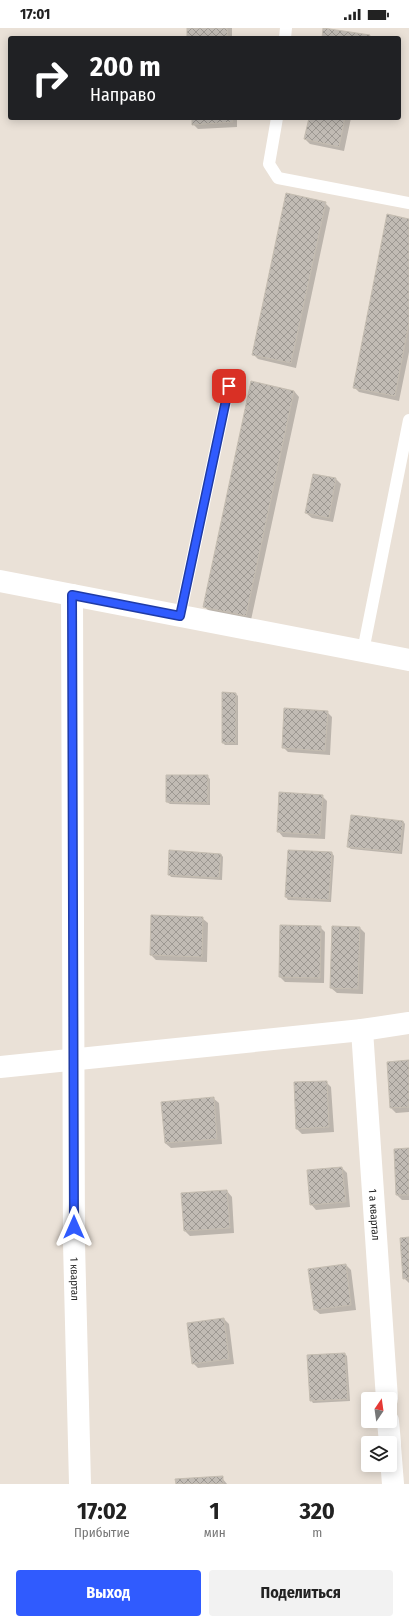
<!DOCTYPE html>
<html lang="ru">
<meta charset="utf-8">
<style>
:root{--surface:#fff;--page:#f2f2f2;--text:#222;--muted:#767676;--accent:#305bfe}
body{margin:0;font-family:"Fira Sans Condensed",sans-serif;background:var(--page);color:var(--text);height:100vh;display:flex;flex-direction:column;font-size:15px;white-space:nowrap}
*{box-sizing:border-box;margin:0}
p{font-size:13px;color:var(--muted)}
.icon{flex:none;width:22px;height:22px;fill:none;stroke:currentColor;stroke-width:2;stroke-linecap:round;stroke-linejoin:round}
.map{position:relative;height:1456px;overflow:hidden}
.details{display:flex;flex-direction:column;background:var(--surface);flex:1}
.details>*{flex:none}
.top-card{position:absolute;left:8px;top:8px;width:393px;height:84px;border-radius:4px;box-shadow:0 2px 10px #0003;background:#202124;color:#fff;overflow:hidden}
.needle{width:26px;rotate:13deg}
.buttons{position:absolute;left:361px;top:1364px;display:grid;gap:8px}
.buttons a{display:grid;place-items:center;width:36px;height:36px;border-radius:4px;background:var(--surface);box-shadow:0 2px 10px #0003;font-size:20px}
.pin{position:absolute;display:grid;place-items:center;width:34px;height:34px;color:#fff;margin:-17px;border-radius:8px;box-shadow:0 2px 6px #0006}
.me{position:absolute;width:44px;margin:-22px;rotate:0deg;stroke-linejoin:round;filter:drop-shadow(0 0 3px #0008)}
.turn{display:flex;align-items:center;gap:14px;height:84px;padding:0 16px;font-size:18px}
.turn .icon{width:52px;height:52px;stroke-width:2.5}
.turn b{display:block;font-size:28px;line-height:34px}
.eta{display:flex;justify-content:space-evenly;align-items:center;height:68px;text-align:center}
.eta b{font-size:24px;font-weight:700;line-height:28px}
.button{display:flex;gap:8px;margin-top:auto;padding:8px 16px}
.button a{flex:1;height:46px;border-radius:4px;background:var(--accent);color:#fff;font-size:16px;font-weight:700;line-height:46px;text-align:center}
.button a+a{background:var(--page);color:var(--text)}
.status{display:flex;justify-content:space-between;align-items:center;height:28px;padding:0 20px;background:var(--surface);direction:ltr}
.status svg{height:11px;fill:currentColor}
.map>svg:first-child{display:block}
.shadow{fill:#0003}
.building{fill:url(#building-cross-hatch);stroke:#c5bdb1}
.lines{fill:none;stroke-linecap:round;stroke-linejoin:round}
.lane{stroke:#fff;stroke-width:12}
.street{stroke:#fff;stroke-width:22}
.route-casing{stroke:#1f3ba5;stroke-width:10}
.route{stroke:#305bfe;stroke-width:7}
.labels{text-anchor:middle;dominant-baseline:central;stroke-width:3;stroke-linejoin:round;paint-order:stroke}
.street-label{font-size:11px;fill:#262626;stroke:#fff}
</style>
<div class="status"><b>17:01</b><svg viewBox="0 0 49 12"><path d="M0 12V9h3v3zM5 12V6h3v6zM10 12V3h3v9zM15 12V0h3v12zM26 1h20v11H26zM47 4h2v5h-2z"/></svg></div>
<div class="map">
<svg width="409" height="1456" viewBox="0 0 409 1456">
<defs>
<pattern id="building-cross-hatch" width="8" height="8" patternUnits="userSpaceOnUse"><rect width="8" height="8" fill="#c1bbb4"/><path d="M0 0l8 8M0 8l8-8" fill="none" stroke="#9d9892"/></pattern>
</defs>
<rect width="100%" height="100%" fill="#eae1d7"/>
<!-- shadow -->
<path class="shadow" d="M188 0H232V10H188Z
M193 90H237V99L198 101 193 96Z
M310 90H351L344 123 310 116 305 111Z
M325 175 330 180 296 340 258 331 253 326Z
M409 192V324L399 373 359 364 354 359Z
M252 354 294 363 299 369 251 592 209 583 204 578Z
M336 451 341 456 333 494 312 490 306 485Z
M236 666 238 668V717H225L223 715Z
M327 684 332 689 330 727 288 724 283 719Z
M207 748 210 751V777L170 776 167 774Z
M322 768 327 773 325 811 283 809 278 803Z
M403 793 405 796 402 826 351 821 348 819Z
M289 823 332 825 334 828 331 874 288 872 286 869Z
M221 826 223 829 222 852 171 849 169 846Z
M202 890 208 895 207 934 156 932 151 927Z
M320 899 325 904 324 955 285 954 280 949Z
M333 899 360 900 365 905 363 966 337 965 331 960Z
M409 1033V1084L396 1085 391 1080Z
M326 1054 331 1059 334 1104 302 1106 297 1101Z
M213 1070 219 1075 222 1116 171 1120 165 1115Z
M409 1121V1172H402L397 1167Z
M342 1140 347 1145 350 1179 316 1182 311 1176 308 1143Z
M227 1163 232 1169 234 1205 190 1208 185 1203Z
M409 1210V1255L404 1250Z
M346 1237 351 1242 356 1282 320 1286 314 1281Z
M224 1291 229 1296 234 1336 198 1340 193 1335Z
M345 1326 347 1328 350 1373 313 1375 311 1372Z
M222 1450 227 1456H177Z"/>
<!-- building -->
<path class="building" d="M187 0H227L228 10H187Z
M323 0 370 7 369 10H322Z
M192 90H232L233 94 192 97Z
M309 90H345L339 119 304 111Z
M286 165 326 174 291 335 252 327Z
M387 186 409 191V295L395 368 353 360Z
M251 353 294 363 246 588 203 579Z
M313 446 336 450 329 490 305 485Z
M222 664 236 665V715H222Z
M284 680 328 683 325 723 282 720Z
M166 747H208V775L166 774Z
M279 764 323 767 320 807 277 804Z
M351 787 403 793 400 824 347 819Z
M169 822 221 826 219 850 168 847Z
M288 822 332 824 329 872 285 869Z
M151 887 203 889 202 929 150 927Z
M280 897 321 898 320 950 279 949Z
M332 898 360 899 358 961 330 960Z
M409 1032V1079L390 1080 387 1034Z
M327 1053 329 1099 296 1101 294 1054Z
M214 1069 217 1111 165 1115 161 1074Z
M409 1120V1167H396L394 1121Z
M342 1139 346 1174 310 1177 307 1142Z
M227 1162 230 1200 184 1203 181 1165Z
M409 1209V1250L403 1251 400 1210Z
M346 1236 351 1277 314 1282 308 1241Z
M224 1290 229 1331 192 1336 187 1295Z
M345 1325 348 1371 310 1373 307 1327Z
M223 1448V1456H176L175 1451Z"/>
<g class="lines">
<!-- lane -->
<path class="lane" d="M285 10 286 0
M277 90 269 136 278 150 409 175
M180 588 229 358
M363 623 409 392"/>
<!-- street -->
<g class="street">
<path d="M0 553 409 632"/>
<path id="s1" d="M72 567 74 1215 80 1456"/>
<path id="s2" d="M362 1002 387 1371"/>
<path d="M0 1039 362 1002 409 995"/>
<path d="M388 1393 390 1415"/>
<path d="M390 1418 393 1456"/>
</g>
</g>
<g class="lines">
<defs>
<path id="route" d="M74 1199 72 567 180 588 229 358"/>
</defs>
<!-- route casing -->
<use href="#route" class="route-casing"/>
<!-- route -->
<use href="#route" class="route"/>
</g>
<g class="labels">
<!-- street labels -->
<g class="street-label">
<text stroke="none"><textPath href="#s2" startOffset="185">1 а квартал</textPath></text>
<text stroke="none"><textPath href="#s1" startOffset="684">1 квартал</textPath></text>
</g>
</g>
</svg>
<div class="buttons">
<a><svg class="needle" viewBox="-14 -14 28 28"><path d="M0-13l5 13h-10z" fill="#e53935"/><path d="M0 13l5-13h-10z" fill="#767676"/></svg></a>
<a><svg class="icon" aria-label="layers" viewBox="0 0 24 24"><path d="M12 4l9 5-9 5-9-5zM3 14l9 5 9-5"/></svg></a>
</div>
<div class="pin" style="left:229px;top:358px;background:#d93025"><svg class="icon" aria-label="arrive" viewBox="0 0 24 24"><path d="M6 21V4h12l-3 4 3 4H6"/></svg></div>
<svg class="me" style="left:74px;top:1199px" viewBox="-20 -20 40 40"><path d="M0-17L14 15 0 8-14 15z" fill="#305bfe" stroke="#fff" stroke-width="4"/></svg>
<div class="top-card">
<div class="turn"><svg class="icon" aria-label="right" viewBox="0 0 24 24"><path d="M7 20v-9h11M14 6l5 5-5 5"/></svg><div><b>200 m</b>Направо</div></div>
</div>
</div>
<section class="details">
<div class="eta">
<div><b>17:02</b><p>Прибытие</p></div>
<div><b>1</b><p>мин</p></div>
<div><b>320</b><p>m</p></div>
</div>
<div class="button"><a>Выход</a><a>Поделиться</a></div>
</section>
